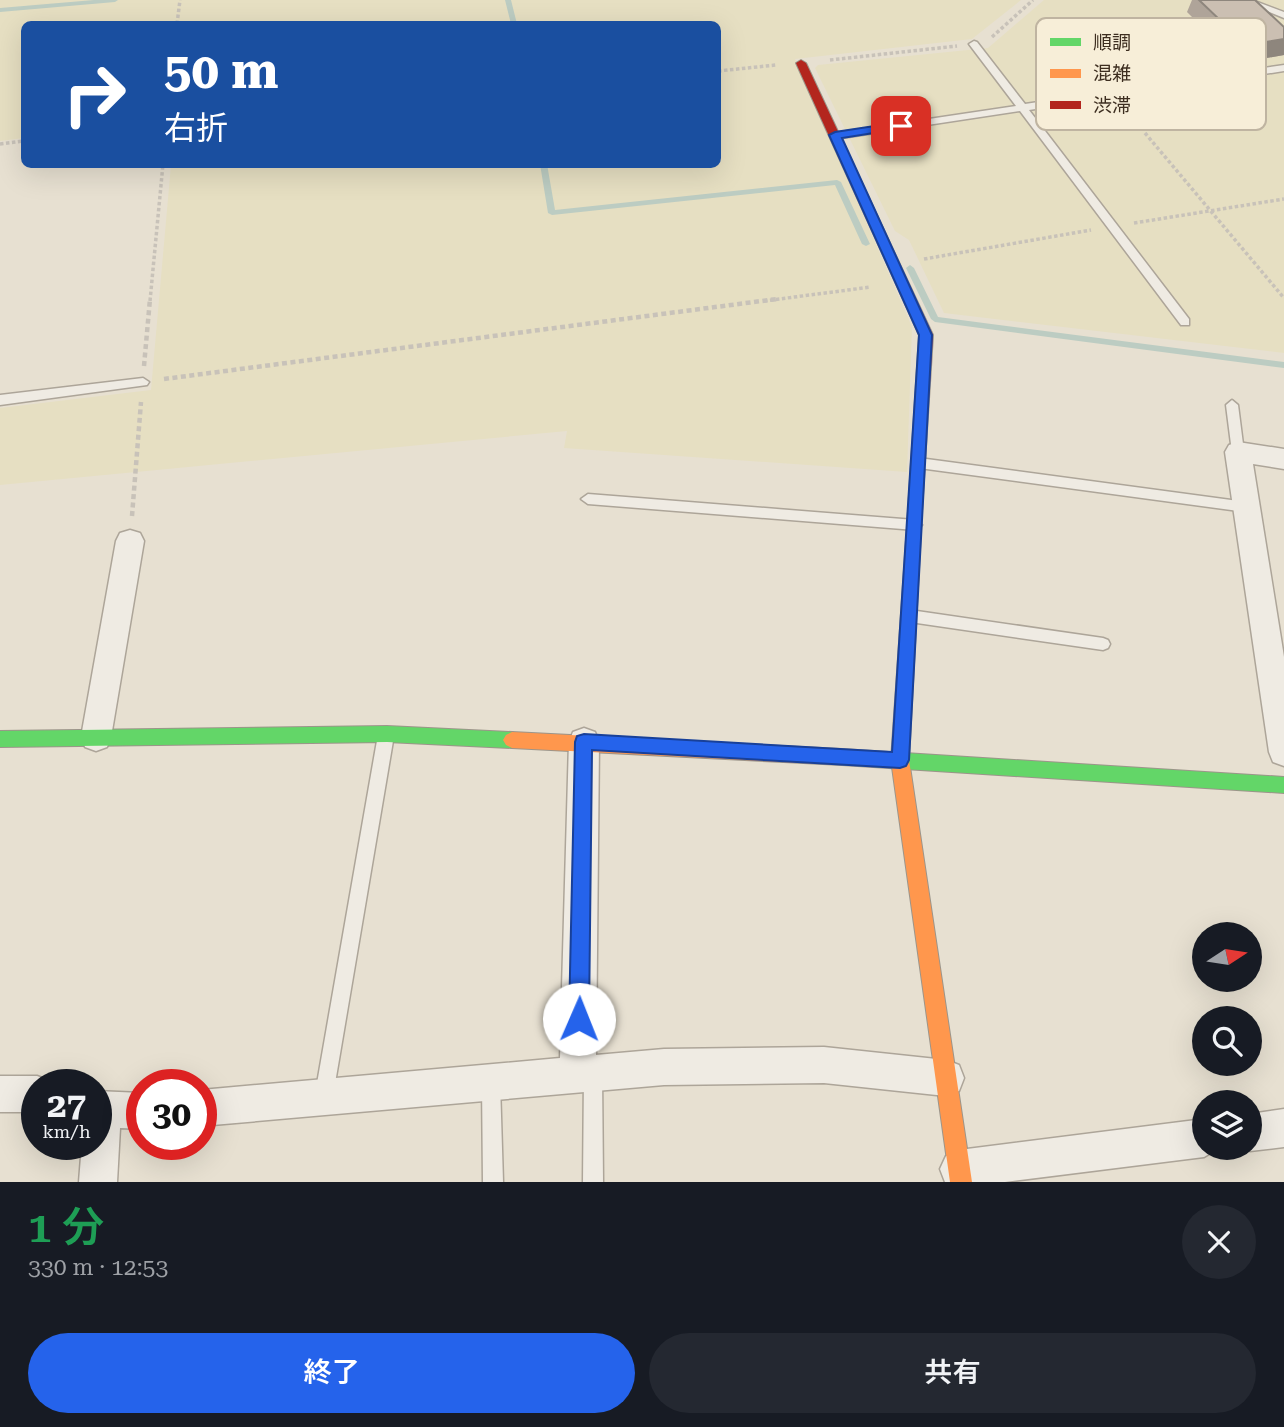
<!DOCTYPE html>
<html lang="ja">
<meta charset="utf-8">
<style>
:root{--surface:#171b24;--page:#242831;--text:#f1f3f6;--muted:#9ea1a6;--accent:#2563eb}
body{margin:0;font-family:"Roboto Serif","Noto Sans JP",serif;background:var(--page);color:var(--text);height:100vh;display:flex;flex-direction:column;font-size:26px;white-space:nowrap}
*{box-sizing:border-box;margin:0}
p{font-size:23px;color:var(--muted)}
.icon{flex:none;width:38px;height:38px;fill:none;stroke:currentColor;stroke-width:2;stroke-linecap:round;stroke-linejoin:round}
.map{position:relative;height:1182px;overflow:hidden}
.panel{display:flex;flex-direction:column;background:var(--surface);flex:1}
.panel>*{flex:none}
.hud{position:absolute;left:21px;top:21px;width:700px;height:147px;border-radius:10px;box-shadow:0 7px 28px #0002;background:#1a4fa0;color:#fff;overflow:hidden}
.needle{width:46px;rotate:78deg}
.buttons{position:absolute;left:1192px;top:922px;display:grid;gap:14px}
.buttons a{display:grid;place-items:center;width:70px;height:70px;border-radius:50%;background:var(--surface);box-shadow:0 7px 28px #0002;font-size:35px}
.speed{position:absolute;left:21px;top:1069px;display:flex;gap:14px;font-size:35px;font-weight:700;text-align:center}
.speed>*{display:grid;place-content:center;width:91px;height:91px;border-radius:50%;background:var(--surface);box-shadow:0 7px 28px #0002;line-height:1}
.speed small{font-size:18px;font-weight:400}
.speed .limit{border:10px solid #d22;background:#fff;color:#111}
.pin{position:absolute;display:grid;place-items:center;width:60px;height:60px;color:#fff;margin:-30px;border-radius:14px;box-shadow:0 4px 10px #0006}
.me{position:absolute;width:77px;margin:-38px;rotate:1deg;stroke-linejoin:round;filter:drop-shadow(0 0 5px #0008)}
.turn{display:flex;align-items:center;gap:24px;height:147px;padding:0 28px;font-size:32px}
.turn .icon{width:91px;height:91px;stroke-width:2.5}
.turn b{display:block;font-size:49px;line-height:60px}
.round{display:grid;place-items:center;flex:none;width:74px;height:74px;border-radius:37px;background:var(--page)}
.overview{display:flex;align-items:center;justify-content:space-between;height:119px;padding:0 28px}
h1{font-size:42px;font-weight:600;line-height:52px;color:#1e9e55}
.button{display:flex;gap:14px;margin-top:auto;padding:14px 28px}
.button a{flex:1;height:80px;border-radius:42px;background:var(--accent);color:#fff;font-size:28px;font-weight:600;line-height:80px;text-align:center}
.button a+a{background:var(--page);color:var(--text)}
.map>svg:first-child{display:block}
.farmland{fill:#e6dfc2}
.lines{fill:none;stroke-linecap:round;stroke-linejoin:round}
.stream{fill:#bcccc2;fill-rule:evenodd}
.lane-casing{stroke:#ada599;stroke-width:3}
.street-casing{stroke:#ada599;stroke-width:3}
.fast-casing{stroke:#9c958a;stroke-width:2}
.slow-casing{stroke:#9c958a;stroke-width:2}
.jam-casing{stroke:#9c958a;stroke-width:2}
.path-far1{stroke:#c8c2b9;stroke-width:3.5;stroke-dasharray:3.5 2.5;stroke-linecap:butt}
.path{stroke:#c8c2b9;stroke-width:4.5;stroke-dasharray:5 3.5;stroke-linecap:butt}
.lane{fill:#efebe3;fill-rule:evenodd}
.street{fill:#efebe3;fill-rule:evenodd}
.fast{fill:#63d668;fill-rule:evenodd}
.slow{fill:#ff974d;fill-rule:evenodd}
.jam{fill:#b3261e;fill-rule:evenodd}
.wall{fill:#afa499}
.shaded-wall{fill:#8e867d}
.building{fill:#cbbfb2;stroke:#8e867d;stroke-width:2}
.route{fill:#2563eb;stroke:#184099;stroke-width:2}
.key{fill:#f7eed8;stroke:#bfb4a1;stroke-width:2}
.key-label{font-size:19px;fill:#3d2e20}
</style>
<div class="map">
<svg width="1284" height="1182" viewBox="0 0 1284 1182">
<rect width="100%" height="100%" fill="#e7e0d1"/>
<!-- farmland -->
<path class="farmland" d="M0 0H1021L972 39 795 59 912 327 907 472 564 448 567 431 0 485V408L151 390 171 165 718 164V24H24V138L0 141Z
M1044 0H1284V353L944 313 909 240 895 231 815 68 818 65 988 48Z"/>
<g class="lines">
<!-- stream -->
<path class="stream" d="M94 0H118L115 2 0 12V8Z
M505 0H511L517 24H511Z
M540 164H547L555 210 837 180 841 182 870 244 866 246 862 244 835 185 552 215 548 213Z
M910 265 914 268 938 317 1284 362V368L935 322 931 319 906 268Z"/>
<defs>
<path id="lane" d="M1240 0H1252L1284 12V18Z
M974 41 977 42 1025 104 1284 65V71L1029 110 1189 319V325H1181L1020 111 835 139 830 136 835 133 1016 106 969 44Z
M143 378 149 382 147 385 0 405V395Z
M1232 400 1238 405 1244 452 1238 457 1232 452 1226 405Z
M919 458 1246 502 1253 507 1246 512 919 468 913 463Z
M588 494 915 520 922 525 915 530 588 504 581 499Z
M910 610 1103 638 1108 640 1110 644 1108 648 1103 650 910 622 905 620 903 616 905 612Z
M386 728 391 730 394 735 333 1095 330 1101 324 1104 318 1101 315 1095 378 735 381 730Z
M593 1065 599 1068 602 1074 603 1182H583L584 1074 587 1068Z
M491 1074 497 1077 500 1083 503 1182H483L482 1083 485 1077Z"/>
<path id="street" d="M1238 442 1284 449V469L1253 464 1284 657V766L1273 762 1269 752 1225 452 1229 445Z
M130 530 140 533 144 541 111 737 107 747 96 751 85 747 81 737 116 541 120 533Z
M584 728 595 732 599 742 596 1055 664 1049 824 1047 946 1060 959 1065 964 1078 959 1091 946 1096 824 1083 664 1085 201 1126V1090L560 1058 569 742 573 732Z
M0 1076H37L50 1081 52 1085H37V1112H0Z
M96 1091 142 1093V1129L120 1128 117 1182H79L82 1144H96Z
M1284 1109V1147L1250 1151 1244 1148H1250V1114Z
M1204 1119V1148H1219L1204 1157 1005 1182H945L940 1169 946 1156 959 1150Z"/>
<path id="fast" d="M387 726 512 732 518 735 521 740 518 745 512 748 387 742 0 747V731Z
M842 749 1284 777V793L842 765 836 763 833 757 836 751Z"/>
<path id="slow" d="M915 505 922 511 909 760 972 1182H950L891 760 908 511Z
M512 732 842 749 848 751 851 757 848 763 842 765 512 748 506 745 503 740 506 735Z"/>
<path id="jam" d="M801 60 806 63 933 335 922 511 915 517 908 511 919 335 796 63Z"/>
</defs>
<!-- lane casing -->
<use href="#lane" class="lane-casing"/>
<!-- street casing -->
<use href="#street" class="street-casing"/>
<!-- fast casing -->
<use href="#fast" class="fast-casing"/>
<!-- slow casing -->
<use href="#slow" class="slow-casing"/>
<!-- jam casing -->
<use href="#jam" class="jam-casing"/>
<!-- path-far1 -->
<path class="path-far1" d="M177 24 180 0
M992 37 1033 0
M830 60 957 46
M718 71 776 65
M1145 133 1284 298
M0 144 24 141
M1134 223 1284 199
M924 259 1091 230
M150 301 163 164
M764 301 871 287"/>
<!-- path -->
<path class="path" d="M144 366 150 299
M164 379 777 299
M132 516 141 402"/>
<!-- lane -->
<use href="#lane" class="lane"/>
<!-- street -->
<use href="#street" class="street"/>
<!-- fast -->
<use href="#fast" class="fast"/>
<!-- slow -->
<use href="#slow" class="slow"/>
<!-- jam -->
<use href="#jam" class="jam"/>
</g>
<!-- wall -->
<path class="wall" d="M1192 0H1255L1284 27V55L1238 63 1187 12Z
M1177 37 1222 57 1216 69 1195 72 1180 56 1176 66 1131 73 1116 56 1121 44 1173 46Z"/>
<!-- shaded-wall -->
<path class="shaded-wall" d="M1284 39V55L1238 63 1246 45Z
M1181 54 1176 66 1131 73 1135 61Z
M1222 57 1216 69 1195 72 1200 60Z"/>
<!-- building -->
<path class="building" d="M1199 0H1255L1284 27V39L1246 45Z"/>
<!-- route -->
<path class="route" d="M901 122 907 126 905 128 842 138 932 335 909 760 906 766 900 768 592 750 589 1019 586 1026 579 1029 572 1026 569 1019 575 742 577 736 584 734 892 752 919 335 829 135 835 132Z"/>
<!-- legend -->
<rect x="1036" y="18" width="230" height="112" rx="10" class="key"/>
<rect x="1050" y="38" width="31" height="8" fill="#63d668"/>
<rect x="1050" y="69" width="31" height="9" fill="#ff974d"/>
<rect x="1050" y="101" width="31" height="8" fill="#b3261e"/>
<g class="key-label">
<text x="1093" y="49">順調</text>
<text x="1093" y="80">混雑</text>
<text x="1093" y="112">渋滞</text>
</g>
</svg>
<div class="buttons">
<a><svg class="needle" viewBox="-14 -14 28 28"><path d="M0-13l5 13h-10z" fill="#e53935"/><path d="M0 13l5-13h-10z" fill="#9ea1a6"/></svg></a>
<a><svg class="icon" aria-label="search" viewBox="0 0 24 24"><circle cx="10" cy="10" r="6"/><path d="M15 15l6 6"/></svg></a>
<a><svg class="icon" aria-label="layers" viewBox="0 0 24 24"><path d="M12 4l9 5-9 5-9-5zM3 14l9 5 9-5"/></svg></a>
</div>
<div class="speed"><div>27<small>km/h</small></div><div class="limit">30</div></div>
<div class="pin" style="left:901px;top:126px;background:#d93025"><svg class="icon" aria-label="arrive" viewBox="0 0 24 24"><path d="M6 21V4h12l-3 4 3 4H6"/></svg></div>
<svg class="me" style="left:579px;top:1019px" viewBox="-20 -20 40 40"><circle r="19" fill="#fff"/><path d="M0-13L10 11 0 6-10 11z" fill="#2563eb"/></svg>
<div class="hud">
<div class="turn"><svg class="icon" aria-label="right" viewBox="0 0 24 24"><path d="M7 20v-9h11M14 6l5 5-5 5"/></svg><div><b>50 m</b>右折</div></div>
</div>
</div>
<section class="panel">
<div class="overview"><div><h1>1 分</h1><p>330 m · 12:53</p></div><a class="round"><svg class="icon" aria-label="close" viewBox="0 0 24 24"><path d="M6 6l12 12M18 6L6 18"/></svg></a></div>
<div class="button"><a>終了</a><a>共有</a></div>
</section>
